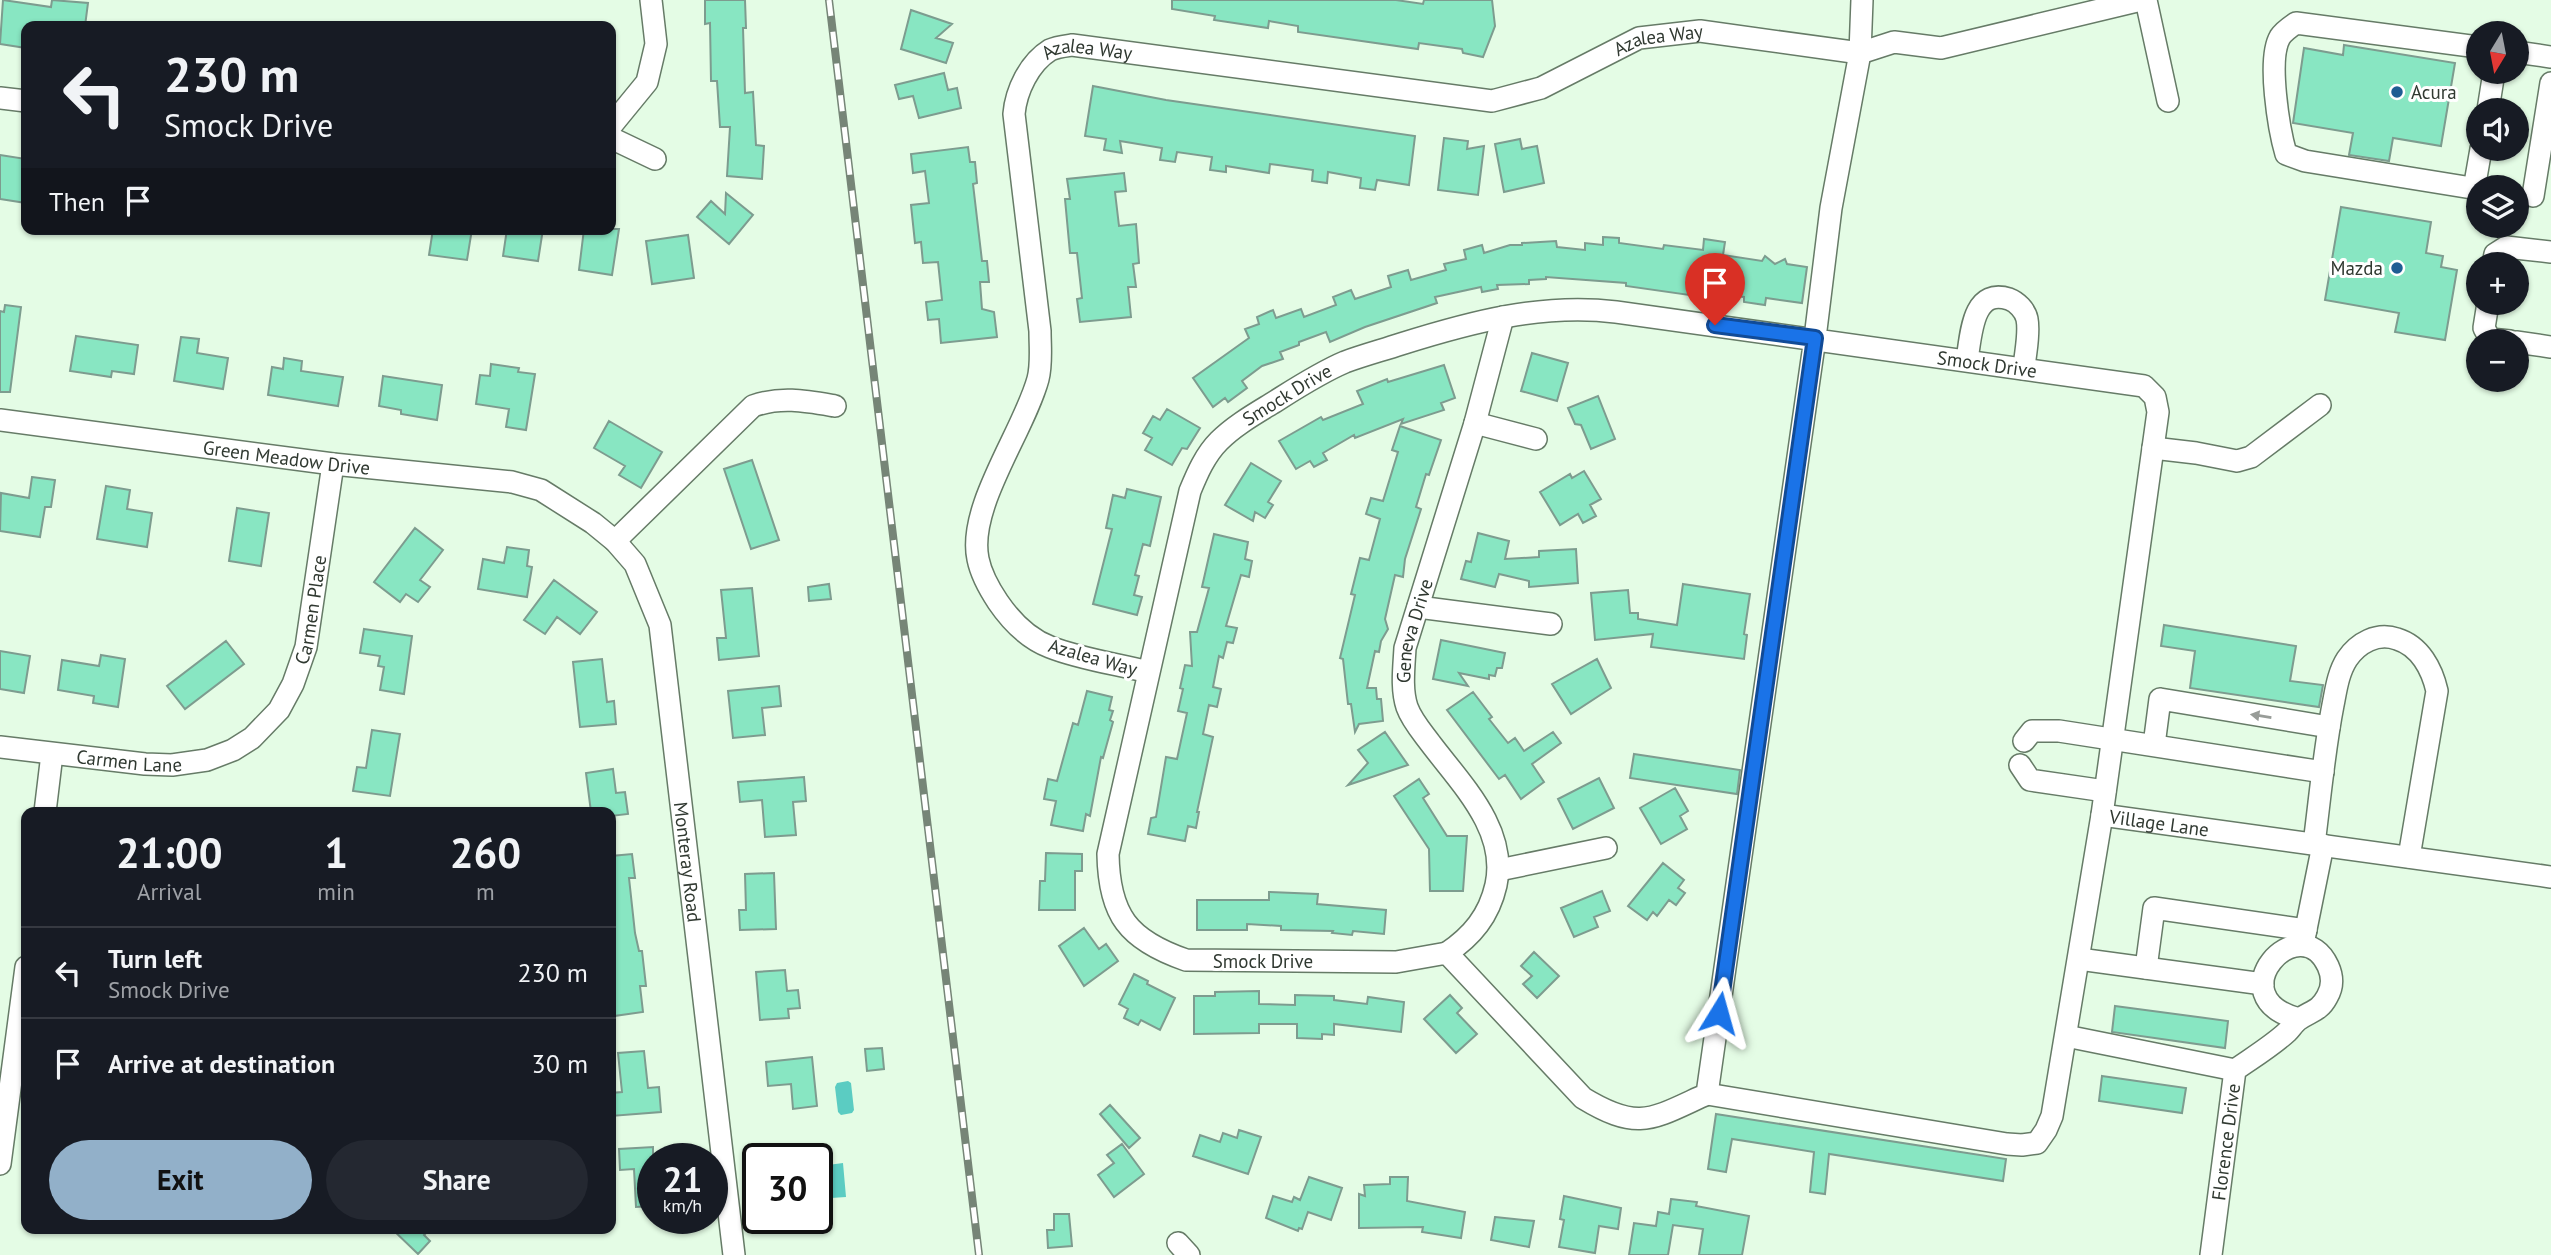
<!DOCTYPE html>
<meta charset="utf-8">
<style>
:root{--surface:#171b24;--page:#242831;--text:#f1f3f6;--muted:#9ea1a6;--line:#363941;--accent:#92b0c9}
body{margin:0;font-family:"PT Sans",sans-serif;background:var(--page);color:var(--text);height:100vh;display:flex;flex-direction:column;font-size:26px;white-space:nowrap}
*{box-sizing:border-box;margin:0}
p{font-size:23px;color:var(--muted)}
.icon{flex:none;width:38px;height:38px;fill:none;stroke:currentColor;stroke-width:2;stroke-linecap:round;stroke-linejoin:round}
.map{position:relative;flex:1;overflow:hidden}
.side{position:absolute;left:21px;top:807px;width:595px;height:427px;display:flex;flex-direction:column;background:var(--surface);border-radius:14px;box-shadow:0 2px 5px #0004}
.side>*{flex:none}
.hud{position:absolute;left:21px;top:21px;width:595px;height:214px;border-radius:14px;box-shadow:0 2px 5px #0004;background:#171b24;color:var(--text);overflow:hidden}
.needle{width:46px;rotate:190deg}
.buttons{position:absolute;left:2466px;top:21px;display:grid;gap:14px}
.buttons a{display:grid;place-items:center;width:63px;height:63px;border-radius:50%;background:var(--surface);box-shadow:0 2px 5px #0004;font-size:35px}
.speed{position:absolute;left:637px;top:1143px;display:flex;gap:14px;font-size:35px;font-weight:700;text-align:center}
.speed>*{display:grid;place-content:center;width:91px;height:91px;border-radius:50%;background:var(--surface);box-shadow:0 2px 5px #0004;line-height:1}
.speed small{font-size:18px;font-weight:400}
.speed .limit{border:4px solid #111;border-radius:10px;background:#fff;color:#111}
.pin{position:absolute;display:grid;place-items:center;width:60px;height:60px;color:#fff;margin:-72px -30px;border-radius:50% 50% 50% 0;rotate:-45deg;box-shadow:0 0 7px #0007}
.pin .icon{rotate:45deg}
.me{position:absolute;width:77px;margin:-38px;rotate:8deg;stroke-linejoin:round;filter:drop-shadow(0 0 5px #0008)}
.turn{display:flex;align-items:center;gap:24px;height:147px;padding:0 28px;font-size:32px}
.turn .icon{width:91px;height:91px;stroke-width:2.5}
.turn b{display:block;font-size:49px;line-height:60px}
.then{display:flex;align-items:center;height:66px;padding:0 28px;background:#0003;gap:14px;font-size:26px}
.eta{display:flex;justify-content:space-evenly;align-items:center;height:119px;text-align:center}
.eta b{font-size:42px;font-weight:600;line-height:49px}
.primary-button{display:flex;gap:14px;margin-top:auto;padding:14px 28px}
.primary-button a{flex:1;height:80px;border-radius:42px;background:var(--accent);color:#111;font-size:28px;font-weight:600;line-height:80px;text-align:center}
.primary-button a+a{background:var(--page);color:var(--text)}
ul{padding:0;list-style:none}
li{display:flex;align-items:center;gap:21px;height:91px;padding:0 28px;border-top:2px solid var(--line)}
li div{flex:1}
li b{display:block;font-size:26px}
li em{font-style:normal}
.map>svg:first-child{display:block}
.water{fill:#5bccc2}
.building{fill:#88e6c2;stroke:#7d9c8f;stroke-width:2}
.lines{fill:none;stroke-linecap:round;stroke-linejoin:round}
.minor-casing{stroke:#667b67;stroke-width:24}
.minor{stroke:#fff;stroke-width:21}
.rail-casing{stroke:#768577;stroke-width:8}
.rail{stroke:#fff;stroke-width:5;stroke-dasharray:16;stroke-linecap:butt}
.oneway{fill:#989c98}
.route-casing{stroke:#114b97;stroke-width:18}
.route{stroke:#1a73e8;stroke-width:12}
.poi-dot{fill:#1e5d93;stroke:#fff;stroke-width:2.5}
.labels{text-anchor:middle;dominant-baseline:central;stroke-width:6;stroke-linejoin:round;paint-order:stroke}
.street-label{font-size:19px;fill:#303931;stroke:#fff}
.poi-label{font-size:19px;fill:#303931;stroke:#fff;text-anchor:start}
</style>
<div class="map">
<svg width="2551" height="1255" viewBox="0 0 2551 1255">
<rect width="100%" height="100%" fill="#e4fce5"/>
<!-- water -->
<path class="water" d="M848 1081 851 1083 854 1110 852 1113 841 1115 838 1112 835 1087 837 1083Z
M843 1163 846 1197 831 1198 828 1165Z"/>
<!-- building -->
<path class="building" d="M3 0 51 7 52 0 88 3 85 26H26V48L0 44Z
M705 0H745L746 28H743L745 93 753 92 756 145 764 146 762 179 727 176 730 127H720L717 81H711L710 23 705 24Z
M1172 0H1396L1423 4 1424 0H1492L1495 26 1483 57 1463 53 1462 49 1419 43 1418 49 1298 32V26L1269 21 1268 28 1214 20 1215 16 1172 9Z
M911 10 952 24 936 38 953 43 946 63 901 49Z
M2344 45 2455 63 2441 146 2393 138 2389 161 2349 155 2353 133 2293 123 2304 48 2343 55Z
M944 73 948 90 957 88 961 108 919 118 913 96 899 99 895 85Z
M1093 86 1166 100 1415 136 1409 185 1377 180 1375 190 1360 188 1361 178 1328 172 1327 183 1312 181 1313 170 1278 165 1270 164 1269 173 1226 166V172L1210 170 1212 157 1177 152 1175 162 1160 160 1162 148 1120 141 1122 153 1104 150 1106 139 1085 136Z
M1444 138 1468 141 1467 149 1484 146 1478 195 1438 190Z
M1520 139 1522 149 1537 146 1544 183 1504 192 1495 144Z
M968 147 970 162H975L977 183 973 184 982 261H987L989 282H980L982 309 994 312 997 337 941 343 939 319 928 320 926 302 942 300 938 262 923 263 921 242 915 243 911 205 929 203 925 171 913 173 911 154Z
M0 155 26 159V203L0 199Z
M1124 173 1126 191 1115 192 1119 226 1136 224 1139 263 1133 264 1136 287H1128L1131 317 1080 322 1077 299 1082 298 1077 253H1070L1065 199H1070L1067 179Z
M726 193 753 215 729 244 697 217 711 201 725 214Z
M2341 207 2431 222 2426 253 2443 256 2441 267 2457 270 2445 340 2395 332 2399 313 2325 300Z
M433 229H472L467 260 429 255Z
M507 229H543L538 261 503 256Z
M584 229H619L612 275 579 270Z
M688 235 694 278 652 284 646 241Z
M1603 237 1619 238V243L1663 249 1664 245 1703 250 1704 239 1725 242 1723 255 1762 261 1765 256 1775 264 1785 259 1787 264 1807 267 1802 303 1766 298 1765 305 1744 302V297L1704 293 1703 297 1626 286V283L1546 277V279L1529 280V284L1497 285 1498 289 1482 292 1481 287 1435 297 1437 303 1365 327 1330 342 1326 332 1299 342V345L1280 352 1283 359 1262 366 1242 381 1247 388 1228 402 1225 398 1213 407 1193 378 1249 338 1245 329 1259 324 1257 317 1273 310 1276 318 1301 309 1304 317 1336 305 1333 297 1351 290 1355 299 1391 287 1388 276 1408 270 1411 280 1446 270 1444 264 1466 259 1464 250 1482 245 1484 253 1510 245H1522V243L1556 241 1557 247 1585 250V243L1603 245Z
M5 305 21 307 10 392H0V311L4 312Z
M76 336 138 345 134 374 112 371 111 377 70 371Z
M181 337 199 339 197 353 228 358 223 389 174 381Z
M1532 353 1568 363 1557 401 1521 391Z
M284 358 302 361 301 371 343 377 338 406 268 395 272 367 283 369Z
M491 364 519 368 518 372 535 374 526 430 506 427 509 409 476 404 480 375 490 376Z
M1444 365 1455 398 1441 403 1444 410 1401 424 1403 419 1355 438 1354 435 1323 453 1327 460 1314 467 1310 461 1296 469 1279 441 1321 417 1323 420 1363 404 1357 391 1387 379 1388 382Z
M383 376 442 385 437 420 401 414V410L379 406Z
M1598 396 1615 439 1591 449 1581 425 1575 424 1568 408Z
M1167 409 1200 428 1187 449 1182 448 1172 465 1145 450 1152 438 1143 433 1153 416 1160 420Z
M609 421 662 452 641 488 619 475 625 466 594 448Z
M1400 426 1441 440 1429 475 1426 474 1416 507 1421 509 1405 559 1403 577 1395 575 1385 619 1388 629 1381 641 1379 652 1375 651 1367 688H1376L1377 699H1381L1383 721 1359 724 1355 732 1351 704H1348L1343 659 1340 658 1355 595 1351 594 1360 558 1369 560 1380 519 1366 514 1371 498 1383 501 1398 452 1392 450Z
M752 460 779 540 751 549 724 469Z
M1251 463 1281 481 1268 502 1273 505 1265 518 1255 512 1253 521 1225 505Z
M1584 471 1601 499 1590 505 1596 516 1583 523 1578 514 1560 525 1540 492 1570 474 1572 478Z
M32 477 55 480 51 507H45L40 537 0 531 1 493 29 498Z
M106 486 130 490 127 509 152 513 147 547 97 539Z
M1127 489 1161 497 1150 546 1143 544 1135 575 1139 576 1134 595 1142 597 1137 615 1093 604 1112 529 1106 528 1113 495 1125 498Z
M237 508 269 513 261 566 229 561Z
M415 528 443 550 420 580 430 587 418 602 406 594 400 602 374 582Z
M1478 533 1509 541 1505 559 1539 557V551L1576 549 1578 583 1529 587V581L1499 574 1495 587 1461 579 1466 561 1471 562Z
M1214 534 1248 542 1245 559 1252 561 1249 577 1241 575 1226 626 1237 628 1233 643 1227 642 1223 658 1219 656 1213 687 1221 689 1217 707 1209 705 1203 734 1213 737 1197 812H1199L1196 828 1188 826 1185 841 1148 834 1151 818 1156 817 1166 757 1177 759 1187 713 1178 711 1183 689 1180 688 1185 665 1192 666 1190 632H1197L1209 588 1202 587Z
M507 547 529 550 527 566 532 567 527 597 478 589 483 559 504 563Z
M554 580 597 612 580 634 557 617 545 634 524 620Z
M829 584 831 599 809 601 808 587Z
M1683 584 1750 594 1744 634 1747 635 1744 659 1651 647 1653 634 1595 640 1591 593 1628 590 1630 613H1638V619L1677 625Z
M752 588 759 656 719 660 717 638H726L721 590Z
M2164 625 2296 646 2290 681 2323 685 2319 707 2190 688 2195 651 2161 646Z
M364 629 412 636 404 694 380 690 384 667 378 666 380 656 360 653Z
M1441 640 1505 653 1502 668H1497L1495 676 1489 675V679L1459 673 1468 686 1433 679Z
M226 641 244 664 185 709 167 686Z
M0 651 30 656 24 693 0 689Z
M101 655 125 659 118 707 93 703 94 696 58 690 62 660 99 666Z
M602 659 607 702 614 701 616 724 580 727 573 662Z
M1597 659 1611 688 1571 714 1552 684Z
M779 686 781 706 762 708 765 735 733 738 728 691Z
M1087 691 1112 697 1109 710 1113 711 1110 720 1113 722 1103 758 1101 757 1090 816 1086 814 1083 831 1051 825 1056 801 1044 799 1048 779 1057 781 1073 723 1078 725Z
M1473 692 1492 717 1489 719 1508 743 1515 738 1524 751 1553 732 1561 743 1532 764 1544 782 1521 799 1505 775 1499 779 1447 710Z
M372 730 400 734 390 796 353 791 357 767 366 768Z
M1385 732 1408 765 1348 785 1368 763 1358 750Z
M1634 754 1740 770 1737 794 1630 778Z
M613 769 616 793 625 792 628 814 611 816V812H591L586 773Z
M804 777 806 801 793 802 796 835 765 837 762 800 740 802 738 782Z
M1599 778 1614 808 1573 829 1558 799Z
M1419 779 1429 794 1423 798 1447 836H1467L1463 891H1430L1429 849 1394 796Z
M1675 788 1688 811 1680 816 1687 829 1661 844 1640 808Z
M1046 853 1082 854V871H1075V910H1039L1040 881H1045Z
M632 854 635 878H629L635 933 639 951H642L646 986H640L643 1012 614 1016 611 988V856Z
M1663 863 1684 880 1678 888 1685 893 1676 905 1669 900 1657 916 1653 912 1647 920 1628 906Z
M774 873 776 929 740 930 739 910H746L745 874Z
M1602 891 1610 911 1594 917 1598 927 1574 937 1561 908Z
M1269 892 1318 894 1317 904 1386 910 1384 934 1353 931 1352 935 1332 933 1333 931 1281 930V926L1247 924V930H1197V900H1269Z
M1084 928 1099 949 1106 944 1118 961 1084 986 1059 946Z
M1534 952 1559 976 1537 998 1523 984 1532 976 1521 966Z
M785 970 787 991 798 990 800 1008 788 1009 789 1018 760 1020 756 972Z
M1134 974 1148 981 1147 984 1175 998 1160 1030 1141 1020 1138 1025 1124 1018 1128 1009 1119 1004Z
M1259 991V1004L1295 1005V995L1334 996V1000L1367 1004 1368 997 1404 1002 1401 1032 1334 1024V1035L1322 1034V1039L1297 1038V1024H1259V1033L1194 1034V996H1215V992Z
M1450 995 1462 1008 1457 1013 1477 1034 1456 1053 1424 1019Z
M2115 1006 2228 1021 2225 1048 2112 1032Z
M882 1048 884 1069 867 1071 865 1049Z
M644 1051 648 1088 659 1087 661 1112 611 1116V1093L622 1092 618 1053Z
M812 1057 817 1106 793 1109 791 1084 768 1086 766 1062Z
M2102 1076 2186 1088 2182 1113 2099 1101Z
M1110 1105 1140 1138 1129 1148 1100 1114Z
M1716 1114 2006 1159 2003 1181 1829 1154 1825 1194 1810 1192 1814 1152 1732 1139 1726 1172 1708 1169Z
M1239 1130 1261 1137 1248 1174 1193 1156 1200 1135 1220 1142 1223 1133 1237 1138Z
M1122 1144 1144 1174 1114 1197 1098 1175 1114 1163 1107 1155Z
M653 1147V1206L636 1207 634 1169 620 1170 619 1149Z
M1309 1177 1342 1188 1331 1220 1308 1212 1302 1229 1299 1228 1298 1231 1266 1218 1273 1196 1292 1202 1294 1197 1300 1200Z
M1390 1177H1408L1407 1201 1465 1212 1461 1238 1422 1232 1423 1227 1359 1228V1194L1365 1196 1364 1185 1390 1184Z
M1564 1196 1621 1208 1618 1229 1599 1226 1595 1253 1559 1247 1564 1220 1560 1219Z
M1671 1199 1697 1202 1696 1206 1749 1216 1742 1255H1699L1703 1229 1673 1225 1668 1255H1629L1634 1223 1656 1226 1658 1212 1669 1214Z
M1054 1214H1069L1072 1246 1048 1248 1047 1230H1054Z
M1495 1217 1534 1221 1529 1247 1491 1240Z
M391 1228H431L424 1235 430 1241 418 1254Z"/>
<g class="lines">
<defs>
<g id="minor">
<path id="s1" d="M1862 0 1860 53 1831 208 1815 338 1707 1094C1652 1119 1639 1132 1583 1098L1447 953 1396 962 1186 960C1128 940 1109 915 1108 854L1190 491C1197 474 1205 455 1219 441 1234 426 1253 415 1271 404 1295 389 1319 373 1345 362 1364 355 1383 350 1401 344 1471 322 1542 303 1616 312L2144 386 2155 397 2158 412 2102 815 2551 877"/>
<path d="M2146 0 2168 101"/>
<path d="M2478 47 2296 23C2290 27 2284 31 2280 37 2267 59 2279 130 2286 154L2305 161 2478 189"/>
<path d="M2516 52 2551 57"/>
<path d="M0 98 26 101"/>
<path d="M2488 110 2494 72"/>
<path d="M611 126 647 82 656 44 651 0"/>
<path d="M611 138 655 159"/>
<path d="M2474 189 2481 149"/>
<path d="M2533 196 2551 83"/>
<path d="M2493 264 2495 254 2506 247 2551 252"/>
<path d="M2488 303 2484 328 2490 339 2510 341"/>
<path d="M2516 342 2551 347"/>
<path d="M1967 360C1971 336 1972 287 2009 299 2017 302 2025 310 2027 319 2030 334 2025 353 2024 369"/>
<path id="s2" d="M0 420 333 464 512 482 541 490 593 523 615 541 635 564 660 625 734 1255"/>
<path d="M1475 423 1536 439"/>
<path d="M2153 448 2196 453 2237 461 2251 457 2320 405"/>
<path d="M615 541 753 406C781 396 806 401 835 406"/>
<path d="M1418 607 1551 624"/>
<path id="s3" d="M1148 672C1117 664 1080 659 1050 647 1029 639 1011 621 998 602 990 590 981 574 978 559 967 507 1024 431 1038 379 1042 364 1040 347 1040 331L1014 114C1016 91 1029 63 1050 50 1056 47 1065 46 1072 45L1492 101 1541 88 1639 38 1700 31 1860 53 1894 42 1941 48 2141 0"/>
<path d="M2024 741 2032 731H2059L2323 772"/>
<path d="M2154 745 2160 699 2329 727"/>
<path id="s4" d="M0 747 145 764 172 765 207 760 233 750 252 738 279 710 293 684 306 647 333 464"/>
<path d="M2020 765 2030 780 2105 791"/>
<path d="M45 812 52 754"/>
<path d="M2314 844C2320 798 2324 751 2333 705 2336 690 2338 673 2347 659 2358 643 2377 632 2397 639 2420 646 2432 669 2437 691L2409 857"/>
<path d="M1499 870 1606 848"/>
<path d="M2303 944 2323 845"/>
<path id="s5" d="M1447 953C1472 936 1489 916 1496 885 1508 830 1462 785 1431 744 1423 733 1412 721 1407 707 1401 689 1404 667 1405 648L1475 423 1503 317"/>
<path d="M2079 959 2263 984"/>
<path d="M2146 968 2154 908 2306 930"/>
<path d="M2066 1036 2235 1070"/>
<path d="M1707 1094 2007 1144 2022 1145 2037 1143 2046 1130 2052 1116 2102 815"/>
<path d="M0 1164 26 967"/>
<path d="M1178 1243 1189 1255"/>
<path id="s6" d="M2211 1255 2235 1070C2252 1058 2272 1046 2287 1032 2291 1028 2294 1023 2298 1020 2310 1011 2319 1012 2327 997 2333 987 2333 977 2328 966 2300 905 2215 997 2299 1019"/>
</g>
</defs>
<!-- minor casing -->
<use href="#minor" class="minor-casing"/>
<!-- minor -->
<use href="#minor" class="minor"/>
<defs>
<path id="rail" d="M829 0 979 1255"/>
</defs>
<!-- rail casing -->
<use href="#rail" class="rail-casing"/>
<!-- rail -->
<use href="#rail" class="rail"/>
</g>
<!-- one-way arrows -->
<defs><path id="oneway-solid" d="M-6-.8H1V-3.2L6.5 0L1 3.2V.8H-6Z" transform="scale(1.75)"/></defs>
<use class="oneway" href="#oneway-solid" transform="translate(2261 716) rotate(-171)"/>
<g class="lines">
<defs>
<path id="route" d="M1715 325 1815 338 1719 1013"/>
</defs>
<!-- route casing -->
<use href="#route" class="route-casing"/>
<!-- route -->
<use href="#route" class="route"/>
</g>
<!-- markers -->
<g class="poi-dot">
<circle cx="2397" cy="92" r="7"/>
<circle cx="2397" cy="268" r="7"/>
</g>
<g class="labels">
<!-- street labels -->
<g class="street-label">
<text stroke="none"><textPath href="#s3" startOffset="1379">Azalea Way</textPath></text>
<text stroke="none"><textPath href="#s3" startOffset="791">Azalea Way</textPath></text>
<text stroke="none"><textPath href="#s1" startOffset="3075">Smock Drive</textPath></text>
<text stroke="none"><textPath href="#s1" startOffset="2356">Smock Drive</textPath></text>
<text stroke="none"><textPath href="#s2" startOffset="289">Green Meadow Drive</textPath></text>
<text stroke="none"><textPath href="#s4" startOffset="404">Carmen Place</textPath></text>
<text stroke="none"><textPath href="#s5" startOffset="369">Geneva Drive</textPath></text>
<text transform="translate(1093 657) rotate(16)">Azalea Way</text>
<text stroke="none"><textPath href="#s4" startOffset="130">Carmen Lane</textPath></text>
<text stroke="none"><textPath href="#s1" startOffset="3729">Village Lane</textPath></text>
<text stroke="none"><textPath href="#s2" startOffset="971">Monteray Road</textPath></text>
<text x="1263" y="961">Smock Drive</text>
<text stroke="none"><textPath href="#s6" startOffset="114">Florence Drive</textPath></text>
</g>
<!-- poi labels -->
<g class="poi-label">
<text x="2411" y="92">Acura</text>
<text x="2383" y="268" text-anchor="end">Mazda</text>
</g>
</g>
</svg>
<div class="buttons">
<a><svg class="needle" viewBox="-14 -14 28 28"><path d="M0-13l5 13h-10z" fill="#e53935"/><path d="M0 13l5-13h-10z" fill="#9ea1a6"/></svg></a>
<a><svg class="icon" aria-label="sound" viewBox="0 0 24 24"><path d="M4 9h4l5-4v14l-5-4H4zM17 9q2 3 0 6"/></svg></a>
<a><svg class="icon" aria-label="layers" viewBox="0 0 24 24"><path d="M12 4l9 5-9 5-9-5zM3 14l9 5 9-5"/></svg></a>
<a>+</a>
<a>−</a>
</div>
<div class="speed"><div>21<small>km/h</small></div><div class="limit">30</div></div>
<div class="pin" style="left:1715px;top:325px;background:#d93025"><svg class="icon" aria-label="arrive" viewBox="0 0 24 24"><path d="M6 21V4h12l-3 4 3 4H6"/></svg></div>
<svg class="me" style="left:1719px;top:1013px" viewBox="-20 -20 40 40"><path d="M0-17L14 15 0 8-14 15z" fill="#1a73e8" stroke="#fff" stroke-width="4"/></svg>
<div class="hud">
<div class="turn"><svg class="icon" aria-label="left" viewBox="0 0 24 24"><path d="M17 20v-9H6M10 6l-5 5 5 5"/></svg><div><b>230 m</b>Smock Drive</div></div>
<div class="then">Then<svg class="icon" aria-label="arrive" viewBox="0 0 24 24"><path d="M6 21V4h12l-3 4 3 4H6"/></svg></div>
</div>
<section class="side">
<div class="eta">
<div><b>21:00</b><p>Arrival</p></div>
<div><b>1</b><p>min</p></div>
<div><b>260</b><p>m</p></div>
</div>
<ul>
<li><svg class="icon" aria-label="left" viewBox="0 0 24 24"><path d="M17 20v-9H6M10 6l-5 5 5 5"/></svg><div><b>Turn left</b><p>Smock Drive</p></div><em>230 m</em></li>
<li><svg class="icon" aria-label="arrive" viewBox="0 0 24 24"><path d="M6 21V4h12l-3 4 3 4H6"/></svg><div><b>Arrive at destination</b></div><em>30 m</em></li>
</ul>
<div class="primary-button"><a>Exit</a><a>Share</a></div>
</section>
</div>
